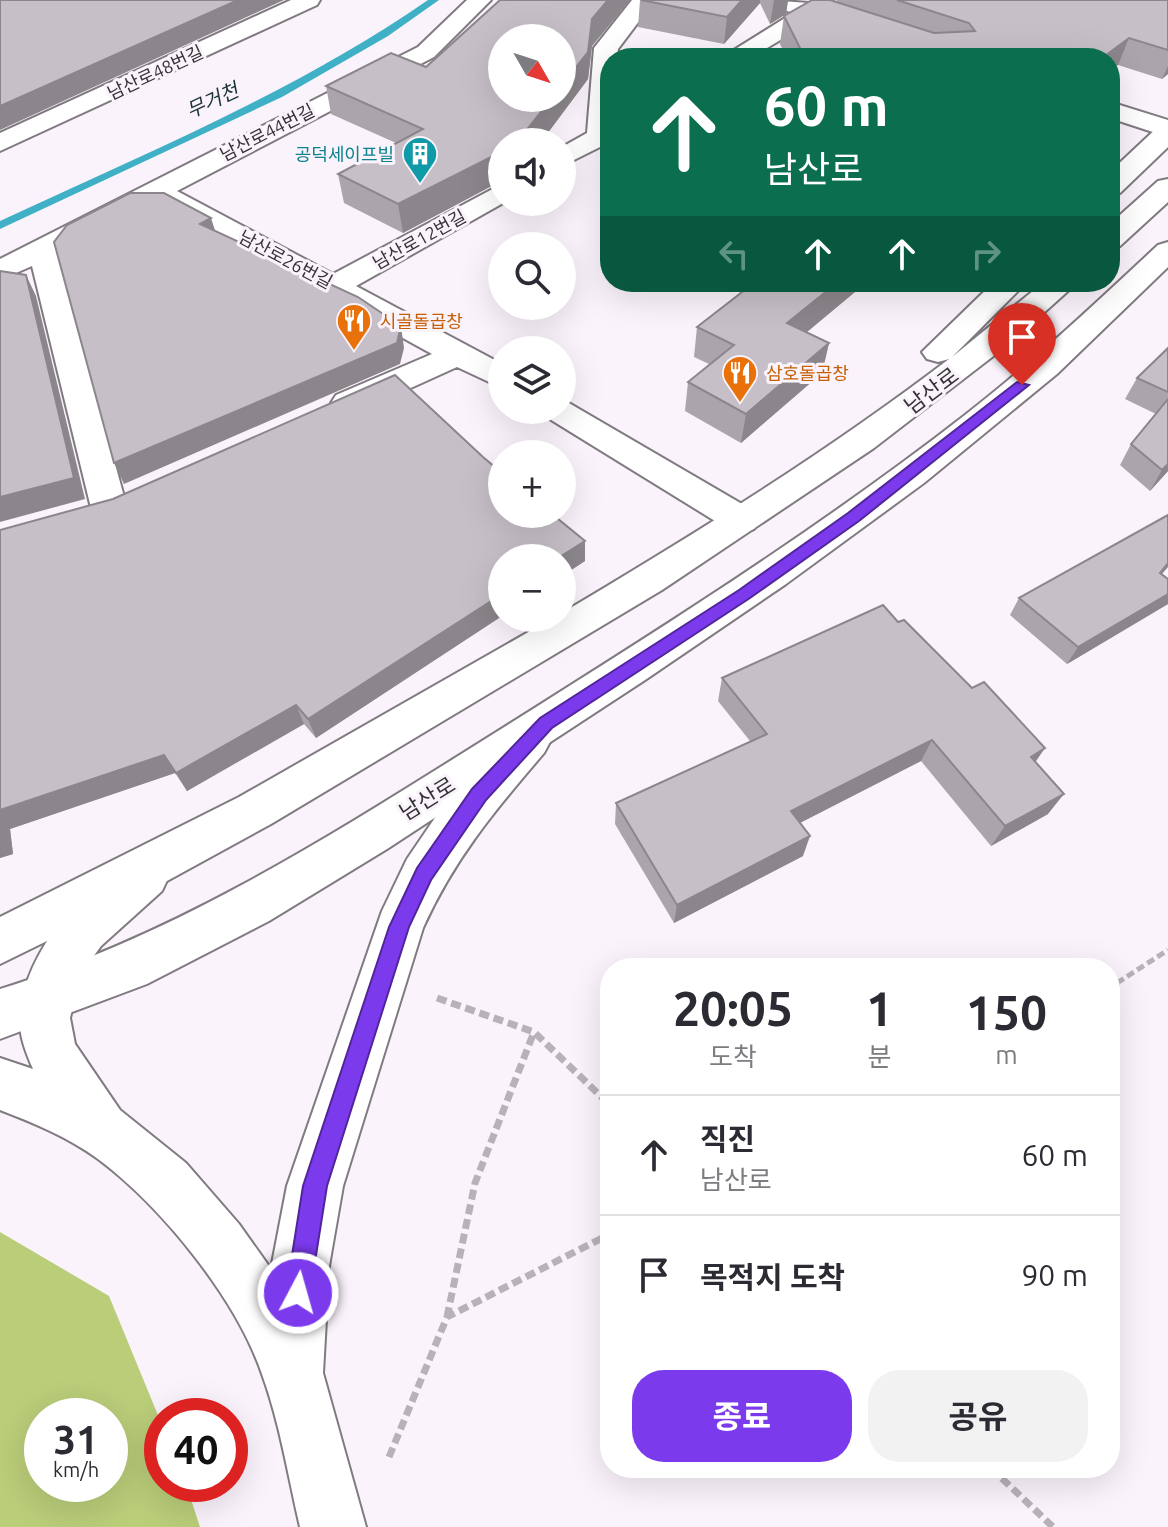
<!DOCTYPE html>
<html lang="ko">
<meta charset="utf-8">
<style>
:root{--surface:#fff;--page:#f2f2f3;--text:#2b2b33;--muted:#7c7c81;--line:#e1e1e2;--accent:#7c3aed}
body{margin:0;font-family:Ubuntu,"Noto Sans KR",sans-serif;background:var(--page);color:var(--text);height:100vh;display:flex;flex-direction:column;font-size:30px;white-space:nowrap}
*{box-sizing:border-box;margin:0}
p{font-size:26px;color:var(--muted)}
.icon{flex:none;width:44px;height:44px;fill:none;stroke:currentColor;stroke-width:2;stroke-linecap:round;stroke-linejoin:round}
.map{position:relative;flex:1;overflow:hidden}
.sheet{position:absolute;left:600px;top:958px;width:520px;height:520px;display:flex;flex-direction:column;background:var(--surface);border-radius:32px;box-shadow:0 8px 32px #0002}
.sheet>*{flex:none}
.top-card{position:absolute;left:600px;top:48px;width:520px;height:244px;border-radius:32px;box-shadow:0 8px 32px #0002;background:#0b6e4f;color:#fff;overflow:hidden}
.needle{width:52px;rotate:129deg}
.fabs{position:absolute;left:488px;top:24px;display:grid;gap:16px}
.fabs a{display:grid;place-items:center;width:88px;height:88px;border-radius:50%;background:var(--surface);box-shadow:0 8px 32px #0002;font-size:40px}
.speed{position:absolute;left:24px;top:1398px;display:flex;gap:16px;font-size:40px;font-weight:700;text-align:center}
.speed>*{display:grid;place-content:center;width:104px;height:104px;border-radius:50%;background:var(--surface);box-shadow:0 8px 32px #0002;line-height:1}
.speed small{font-size:20px;font-weight:400}
.speed .limit{border:12px solid #d22;background:#fff;color:#111}
.pin{position:absolute;display:grid;place-items:center;width:68px;height:68px;color:#fff;margin:-82px -34px;border-radius:50% 50% 50% 0;rotate:-45deg;box-shadow:0 0 8px #0007}
.pin .icon{rotate:45deg}
.me{position:absolute;width:88px;margin:-44px;rotate:6deg;stroke-linejoin:round;filter:drop-shadow(0 0 6px #0008)}
.turn{display:flex;align-items:center;gap:28px;height:168px;padding:0 32px;font-size:36px}
.turn .icon{width:104px;height:104px;stroke-width:2.5}
.turn b{display:block;font-size:56px;line-height:68px}
.lanes{display:flex;align-items:center;height:76px;padding:0 32px;background:#0003;justify-content:center;gap:40px;direction:ltr}
.lanes .off{opacity:.35}
.eta{display:flex;justify-content:space-evenly;align-items:center;height:136px;text-align:center}
.eta b{font-size:48px;font-weight:700;line-height:56px}
.cta{display:flex;gap:16px;margin-top:auto;padding:16px 32px}
.cta a{flex:1;height:92px;border-radius:32px;background:var(--accent);color:#fff;font-size:32px;font-weight:700;line-height:92px;text-align:center}
.cta a+a{background:var(--page);color:var(--text)}
ul{padding:0;list-style:none}
li{display:flex;align-items:center;gap:24px;height:120px;padding:0 32px;border-top:2px solid var(--line)}
li div{flex:1}
li b{display:block;font-size:30px}
li em{font-style:normal}
.map>svg:first-child{display:block}
.green{fill:#bacd79;fill-rule:evenodd}
.lines{fill:none;stroke-linecap:round;stroke-linejoin:round}
.stream{fill:#3fb0c5;fill-rule:evenodd}
.minor-casing{stroke:#807a81;stroke-width:4}
.major-casing{stroke:#807a81;stroke-width:4}
.path-far1{stroke:#b7b1b8;stroke-width:5;stroke-dasharray:8 4;stroke-linecap:butt}
.path{stroke:#b7b1b8;stroke-width:7;stroke-dasharray:10 5;stroke-linecap:butt}
.minor{fill:#fff;fill-rule:evenodd}
.major{fill:#fff;fill-rule:evenodd}
.wall{fill:#aba4ab}
.shaded-wall{fill:#8b868b}
.building{fill:#c7bfc7;stroke:#8b868b;stroke-width:2}
.route{fill:#7c3aed;stroke:#51269a;stroke-width:2}
.labels{text-anchor:middle;dominant-baseline:central;stroke-width:6;stroke-linejoin:round;paint-order:stroke}
.far-street-label{font-size:18px;fill:#363336;stroke:#faf3fb}
.far-culture-label{font-size:18px;fill:#0d838f;stroke:#faf3fb;text-anchor:end}
.far-food-label{font-size:18px;fill:#c56008;stroke:#faf3fb;text-anchor:start}
.far-water-label{font-size:20px;font-style:italic;fill:#1a3237;stroke:#faf3fb}
.street-label{font-size:22px;fill:#363336;stroke:#faf3fb}
</style>
<div class="map">
<svg width="1168" height="1527" viewBox="0 0 1168 1527">
<rect width="100%" height="100%" fill="#faf3fb"/>
<!-- green -->
<path class="green" d="M0 1232 109 1296 162 1425V1484H186L200 1527H0ZM110 1416V1484H42V1416Z"/>
<g class="lines">
<!-- stream -->
<path class="stream" d="M428 0H439L388 36 282 97 0 229V221C146 153 295 92 428 0Z"/>
<defs>
<path id="minor" d="M291 0H320L317 5 0 151V133Z
M467 0H491L434 57 177 191 333 274 502 184 505 202 356 286 502 364V388L457 367 360 411 348 414 336 411 331 403 336 395 432 354 155 202 58 253 127 508 122 517 109 521 96 517 91 508 32 266 0 280V259L418 47Z
M632 0H655L618 49 617 58H610V142L562 166V147L587 133 594 48Z
M767 0 809 3 840 0 830 10 961 53 964 58H928L814 20 750 58H721L793 13 770 5Z
M1110 102 1168 120V137L1110 118Z
M562 399 754 511 760 520 754 529 741 533 728 529 548 418 543 410H562Z
M529 722 544 727 551 740 544 753C495 810 454 859 423 928L343 1186 329 1266 323 1373 366 1527H300C288 1476 280 1423 262 1374 236 1298 162 1207 98 1159 68 1137 34 1123 0 1110V1058L33 1069C26 1053 18 1033 20 1015 24 953 87 876 145 855L162 861 169 876 162 891 101 946 80 975 70 1018 75 1044 120 1110 186 1163 239 1224 271 1269 287 1186 382 911 407 859 445 803 514 727Z"/>
<path id="major" d="M1168 124V147L1120 193 1110 195V172L1159 126Z
M1168 179V202L1120 246 1110 249V224L1158 181Z
M1168 242V267L1057 374 924 483 786 584 645 680 387 849 269 921 147 984 0 1039V989C182 933 338 831 498 731 657 631 816 531 965 415 1033 362 1095 304 1158 245Z
M994 282H1027L952 357 1044 282H1078L1009 344 874 448 662 590 271 824 145 893 0 964V917L239 797 553 618H562V613C695 534 826 453 949 359L938 362 927 359 922 352Z"/>
</defs>
<!-- minor casing -->
<use href="#minor" class="minor-casing"/>
<!-- major casing -->
<use href="#major" class="major-casing"/>
<!-- path-far1 -->
<path class="path-far1" d="M1117 983 1168 950"/>
<!-- path -->
<path class="path" d="M1110 988 1120 981
M437 998 534 1032 610 1105
M447 1317 475 1183 534 1032
M389 1457 447 1317 610 1234
M991 1468 1053 1527"/>
<!-- minor -->
<use href="#minor" class="minor"/>
<!-- major -->
<use href="#major" class="major"/>
</g>
<!-- wall -->
<path class="wall" d="M500 0H630L592 46 588 79 541 142H502V183L501 181 403 233 344 203 338 174 396 143 331 114 326 86 426 67Z
M640 0H788L786 14 770 24 760 3 724 44 638 27Z
M837 0H1168V74L1162 79 1118 65 1110 58H787L780 44 784 16 837 2Z
M755 282H867L806 332 829 343 822 373 741 443 685 411 688 382 709 364 694 357 697 327Z
M1168 348V471L1150 491 1120 465 1131 444 1156 414 1125 399 1137 378Z
M395 375 483 457 502 473V514H552L585 541V561L562 576V558H502V616L316 738 304 724 187 791 175 773 10 829 13 854 0 858V530L113 499Z
M1162 574 1168 579V604L1067 664 1010 615 1019 598Z
M722 678 1035 762 1048 814 991 846 921 761 800 823 803 856 674 923 615 824 616 803 750 741 718 701Z"/>
<!-- shaded-wall -->
<path class="shaded-wall" d="M238 0H284L0 130V106Z
M608 0H630L592 46 588 79 541 142H517L552 98H562V85L592 19Z
M742 0H760V3L724 44 727 17Z
M774 0H788L786 14 770 24Z
M1129 38 1118 65 1110 71V58H1102Z
M1168 66V74L1162 79Z
M499 153 501 181 403 233 398 204Z
M211 218 218 240 200 224Z
M26 275 36 296 85 499 0 522V497Z
M838 282H867L782 353 787 323Z
M401 326 404 348 400 364 124 484 114 463Z
M829 343 822 373 741 443 746 414Z
M1168 464V471L1150 491 1162 470Z
M585 541V561L562 576V558H558Z
M1168 563V567L1148 590 1160 573Z
M502 594V616L316 738 308 719Z
M1168 594V604L1067 664 1078 647Z
M296 705 304 724 187 791 176 773Z
M932 740 921 761 784 831 791 811Z
M1045 748 1030 770 1031 757Z
M164 755 175 773 10 829 13 854 0 858V810Z
M1064 794 1048 814 991 846 1005 826Z
M810 836 803 856 674 923 677 905Z"/>
<!-- building -->
<path class="building" d="M0 0H238L0 106Z
M500 0H608L592 19 588 52 562 85V38H502V98H552L517 142H502V157L499 153 398 204 338 174 423 129 326 86 391 53 426 67Z
M641 0H742L727 17Z
M812 0H830L934 33 975 31 969 23 897 0H1168V50L1129 38 1102 58H805L784 16Z
M130 193H164L211 218 200 224 358 297 401 326 397 343 114 463 54 242 67 225Z
M0 271 26 275 74 478 0 497Z
M755 282H838L787 323 829 343 746 414 688 382 734 345 697 327Z
M1168 348V392L1137 378Z
M395 375 483 457 502 473V514H552L585 541 558 558H502V594L308 719 296 705 176 773 164 755 0 810V530L113 499Z
M1168 399V464L1162 470 1131 444Z
M1168 515V563L1160 573 1168 579V594L1078 647 1019 598Z
M883 605 898 622 904 620 972 688 984 682 1045 748 1031 757 1064 794 1005 826 932 740 791 811 810 836 677 905 616 803 767 734 722 678Z"/>
<!-- route -->
<path class="route" d="M1017 382 1029 385 859 521 750 598 552 728 486 800 431 880 409 927 327 1186 310 1293 306 1301 298 1305 289 1301 286 1293 303 1186 389 927 417 868 472 789 540 718 739 590 848 513Z"/>
<!-- icons -->
<defs>
<symbol id="building-pin" viewBox="-11 -11 22 30"><path d="M0 17L-7.5 6A9.5 9.5 0 1 1 7.5 6Z" fill="#0f9aa8" stroke="#faf3fb"/><path d="M-4-6H4V6H1V3H-1V6H-4ZM-2.5-4.3h1.7v1.8h-1.7ZM.8-4.3h1.7v1.8H.8ZM-2.5-1h1.7V.8h-1.7ZM.8-1h1.7V.8H.8Z" fill="#fff"/></symbol>
<symbol id="restaurant-pin" viewBox="-11 -11 22 30"><path d="M0 17L-7.5 6A9.5 9.5 0 1 1 7.5 6Z" fill="#e8710a" stroke="#faf3fb"/><path d="M-5-6h1v4h1v-4h1v4h1v-4h1v5L-1.5 .5V6h-2V.5L-5-1ZM5-6V6H3V1.5H1.5Q1.5-4 5-6Z" fill="#fff"/></symbol>
</defs>
<g fill-rule="evenodd">
<use href="#building-pin" x="400" y="134" width="40" height="54"/>
<use href="#restaurant-pin" x="334" y="301" width="40" height="54"/>
<use href="#restaurant-pin" x="720" y="353" width="40" height="54"/>
</g>
<g class="labels">
<!-- far-street labels -->
<g class="far-street-label">
<text transform="translate(155 72) rotate(-25)">남산로48번길</text>
<text transform="translate(267 132) rotate(-27)">남산로44번길</text>
<text transform="translate(419 239) rotate(-29)">남산로12번길</text>
<text transform="translate(286 259) rotate(28)">남산로26번길</text>
</g>
<!-- far-culture labels -->
<g class="far-culture-label">
<text x="394" y="154">공덕세이프빌</text>
</g>
<!-- far-food labels -->
<g class="far-food-label">
<text x="380" y="321">시골돌곱창</text>
<text x="766" y="373">삼호돌곱창</text>
</g>
<!-- far-water labels -->
<g class="far-water-label">
<text transform="translate(212 100) rotate(-25)">무거천</text>
</g>
<!-- street labels -->
<g class="street-label">
<text transform="translate(931 390) rotate(-37)">남산로</text>
<text transform="translate(427 798) rotate(-32)">남산로</text>
</g>
</g>
</svg>
<div class="fabs">
<a><svg class="needle" viewBox="-14 -14 28 28"><path d="M0-13l5 13h-10z" fill="#e53935"/><path d="M0 13l5-13h-10z" fill="#7c7c81"/></svg></a>
<a><svg class="icon" aria-label="sound" viewBox="0 0 24 24"><path d="M4 9h4l5-4v14l-5-4H4zM17 9q2 3 0 6"/></svg></a>
<a><svg class="icon" aria-label="search" viewBox="0 0 24 24"><circle cx="10" cy="10" r="6"/><path d="M15 15l6 6"/></svg></a>
<a><svg class="icon" aria-label="layers" viewBox="0 0 24 24"><path d="M12 4l9 5-9 5-9-5zM3 14l9 5 9-5"/></svg></a>
<a>+</a>
<a>−</a>
</div>
<div class="speed"><div>31<small>km/h</small></div><div class="limit">40</div></div>
<div class="pin" style="left:1022px;top:385px;background:#d93025"><svg class="icon" aria-label="arrive" viewBox="0 0 24 24"><path d="M6 21V4h12l-3 4 3 4H6"/></svg></div>
<svg class="me" style="left:298px;top:1293px" viewBox="-20 -20 40 40"><circle r="17" fill="#7c3aed" stroke="#fff" stroke-width="3"/><path d="M0-11L8 9 0 5-8 9z" fill="#fff"/></svg>
<div class="top-card">
<div class="turn"><svg class="icon" aria-label="ahead" viewBox="0 0 24 24"><path d="M12 20V5M6 11l6-6 6 6"/></svg><div><b>60 m</b>남산로</div></div>
<div class="lanes"><svg class="icon off" aria-label="left" viewBox="0 0 24 24"><path d="M17 20v-9H6M10 6l-5 5 5 5"/></svg><svg class="icon" aria-label="ahead" viewBox="0 0 24 24"><path d="M12 20V5M6 11l6-6 6 6"/></svg><svg class="icon" aria-label="ahead" viewBox="0 0 24 24"><path d="M12 20V5M6 11l6-6 6 6"/></svg><svg class="icon off" aria-label="right" viewBox="0 0 24 24"><path d="M7 20v-9h11M14 6l5 5-5 5"/></svg></div>
</div>
<section class="sheet">
<div class="eta">
<div><b>20:05</b><p>도착</p></div>
<div><b>1</b><p>분</p></div>
<div><b>150</b><p>m</p></div>
</div>
<ul>
<li><svg class="icon" aria-label="ahead" viewBox="0 0 24 24"><path d="M12 20V5M6 11l6-6 6 6"/></svg><div><b>직진</b><p>남산로</p></div><em>60 m</em></li>
<li><svg class="icon" aria-label="arrive" viewBox="0 0 24 24"><path d="M6 21V4h12l-3 4 3 4H6"/></svg><div><b>목적지 도착</b></div><em>90 m</em></li>
</ul>
<div class="cta"><a>종료</a><a>공유</a></div>
</section>
</div>
